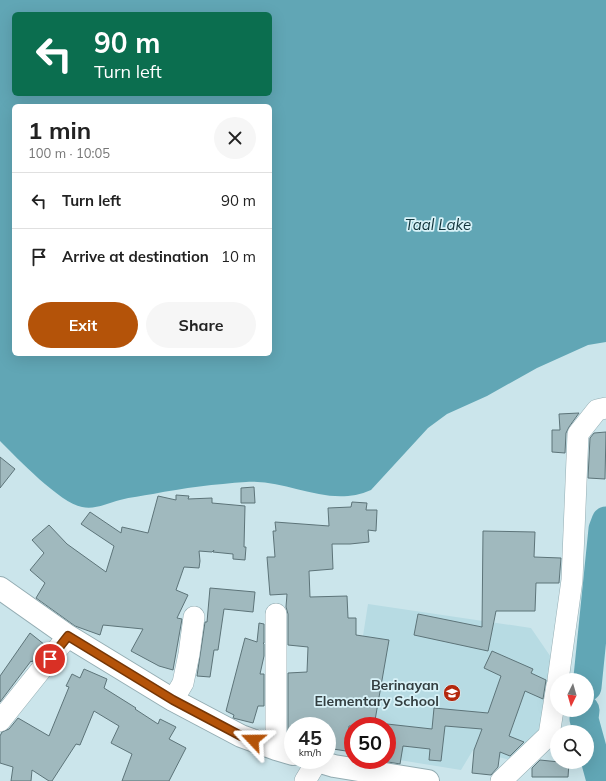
<!DOCTYPE html>
<meta charset="utf-8">
<style>
:root{--surface:#fff;--page:#f6f6f6;--text:#222;--muted:#767676;--line:#e0e0e0;--accent:#b45309}
body{margin:0;font-family:Mulish,sans-serif;background:var(--page);color:var(--text);height:100vh;display:flex;flex-direction:column;font-size:15px;white-space:nowrap}
*{box-sizing:border-box;margin:0}
p{font-size:13px;color:var(--muted)}
.icon{flex:none;width:22px;height:22px;fill:none;stroke:currentColor;stroke-width:2;stroke-linecap:round;stroke-linejoin:round}
.map{position:relative;flex:1;overflow:hidden}
.panel{position:absolute;left:12px;top:104px;width:260px;height:252px;display:flex;flex-direction:column;background:var(--surface);border-radius:6px;box-shadow:0 4px 16px #0002}
.panel>*{flex:none}
.guide{position:absolute;left:12px;top:12px;width:260px;height:84px;border-radius:6px;box-shadow:0 4px 16px #0002;background:#0b6e4f;color:#fff;overflow:hidden}
.needle{width:26px;rotate:185deg}
.buttons{position:absolute;left:550px;top:673px;display:grid;gap:8px}
.buttons a{display:grid;place-items:center;width:44px;height:44px;border-radius:50%;background:var(--surface);box-shadow:0 4px 16px #0002;font-size:20px}
.speed{position:absolute;left:284px;top:717px;display:flex;gap:8px;font-size:20px;font-weight:700;text-align:center}
.speed>*{display:grid;place-content:center;width:52px;height:52px;border-radius:50%;background:var(--surface);box-shadow:0 4px 16px #0002;line-height:1}
.speed small{font-size:10px;font-weight:400}
.speed .limit{border:6px solid #d22;background:#fff;color:#111}
.pin{position:absolute;display:grid;place-items:center;width:34px;height:34px;color:#fff;margin:-17px;border:2px solid #fff;border-radius:50%;box-shadow:0 1px 4px #0007}
.me{position:absolute;width:44px;margin:-22px;rotate:293deg;stroke-linejoin:round;filter:drop-shadow(0 0 3px #0008)}
.turn{display:flex;align-items:center;gap:14px;height:84px;padding:0 16px;font-size:18px}
.turn .icon{width:52px;height:52px;stroke-width:2.5}
.turn b{display:block;font-size:28px;line-height:34px}
.round{display:grid;place-items:center;flex:none;width:42px;height:42px;border-radius:21px;background:var(--page)}
.headline{display:flex;align-items:center;justify-content:space-between;height:68px;padding:0 16px}
h1{font-size:24px;font-weight:700;line-height:30px}
.action{display:flex;gap:8px;margin-top:auto;padding:8px 16px}
.action a{flex:1;height:46px;border-radius:24px;background:var(--accent);color:#fff;font-size:16px;font-weight:700;line-height:46px;text-align:center}
.action a+a{background:var(--page);color:var(--text)}
ul{padding:0;list-style:none}
li{display:flex;align-items:center;gap:12px;height:56px;padding:0 16px;border-top:1px solid var(--line)}
li div{flex:1}
li b{display:block;font-size:15px}
li em{font-style:normal}
.map>svg:first-child{display:block}
.built{fill:#b7dbe3}
.water{fill:#61a6b5;fill-rule:evenodd}
.lines{fill:none;stroke-linecap:round;stroke-linejoin:round}
.river{stroke:#61a6b5;stroke-width:29}
.building{fill:#a0b9be;stroke:#5d7479}
.minor-casing{stroke:#94adb3;stroke-width:22}
.major-casing{stroke:#94adb3;stroke-width:24}
.minor{stroke:#fff;stroke-width:21}
.major{stroke:#fff;stroke-width:22}
.route-casing{stroke:#753606;stroke-width:10}
.route{stroke:#b45309;stroke-width:7}
.labels{text-anchor:middle;dominant-baseline:central;stroke-width:3.5;stroke-linejoin:round;paint-order:stroke}
.poi-label{font-size:14px;font-weight:bold;fill:#333e40;stroke:#d8f2f8;text-anchor:end}
.water-label{font-size:15px;font-style:italic;fill:#12343b;stroke:#d8f2f8}
</style>
<div class="map">
<svg width="606" height="781" viewBox="0 0 606 781">
<rect width="100%" height="100%" fill="#cbe5eb"/>
<!-- built -->
<path class="built" d="M368 604 531 628 557 666 544 724 517 762 473 750 461 770 387 758V726H353V730L350 719Z"/>
<!-- water -->
<path class="water" d="M0 0H606V342L588 345 537 368 487 396 447 414 428 428 371 490C329 509 288 479 246 482 216 484 183 488 153 494 142 496 131 497 120 500 108 503 95 510 82 507 60 503 17 458 0 441ZM14 14H270V94H14ZM14 106H270V354H14Z"/>
<g class="lines">
<!-- river -->
<path class="river" d="M587 687 603 529 606 521
M585 710 584 719 601 781"/>
</g>
<!-- building -->
<path class="building" d="M579 413 569 427 566 433 565 453 552 452V430H560L559 414Z
M606 432 605 479 588 478 590 438 594 433Z
M0 457 15 469 0 488Z
M254 487 255 503H241V488Z
M176 495 189 496 188 499 212 498V503L245 506 244 547H246L245 560 233 559V554L213 552 214 550 212 552 199 551 200 561 199 568 184 567 176 590 188 595 177 618 182 619 173 670 159 666 131 651 143 629 103 625 100 635 75 626 36 598 45 583 30 570 44 553 32 540 49 525 67 544 106 572 114 546 81 524 90 512 121 533 122 527 148 533 158 496 176 500Z
M352 502 367 503 366 510H377L376 531 368 530 369 542 350 544H332L333 569 309 571 310 597 347 596 348 618H356V635L389 640 374 726H349L346 751 333 749 334 741 327 740V726H293V737L288 736V673L307 672 308 647 288 645V614L286 607 287 594 270 595 267 557H275L273 531H276L275 522 329 526 328 508 351 507Z
M483 531 535 532 534 557 561 558 559 583H536L535 611H496L488 651 414 635 418 614 482 627Z
M210 588 255 592 253 612 224 609 218 650H214L210 677 197 676 205 622H207Z
M259 623 264 624V643H263L264 644V656L260 674H264V706H258L253 723 233 718 234 715 226 711 245 638 257 642Z
M30 633 45 645 32 662 31 661 0 702V676Z
M492 651 533 669 531 673 546 680 543 699 525 691 509 736 524 742 510 756 500 752 498 767 491 775 472 773 474 750 482 729 445 726 441 761 429 760 430 749 403 746 400 764 376 760H387V724L432 729 434 708 488 713 501 676 484 668Z
M84 669 107 679 104 688 136 708 135 709 158 724 160 719 176 727 169 739 186 748 169 781H122L132 754 111 743 119 726 94 711 80 745 76 744 52 781H49L32 770 31 781H11L13 767 0 763V736L2 732 9 729 18 718 49 736 69 687 66 686 72 674 80 678Z
M540 760 569 763 568 777H532V768Z"/>
<g class="lines">
<defs>
<path id="minor" d="M276 614V749
M558 680 572 580 578 434 597 410 606 408
M173 700 183 683 189 654 194 617
M0 721 68 636
M305 781 317 761
M501 781 549 735 557 685"/>
<path id="major" d="M0 588 68 636 173 700 241 736 276 749 293 754
M314 760 334 766 428 781"/>
</defs>
<!-- minor casing -->
<use href="#minor" class="minor-casing"/>
<!-- major casing -->
<use href="#major" class="major-casing"/>
<!-- minor -->
<use href="#minor" class="minor"/>
<!-- major -->
<use href="#major" class="major"/>
</g>
<g class="lines">
<defs>
<path id="route" d="M50 659 68 636 173 700 241 736 253 740"/>
</defs>
<!-- route casing -->
<use href="#route" class="route-casing"/>
<!-- route -->
<use href="#route" class="route"/>
</g>
<!-- icons -->
<defs>
<symbol id="school-disc" viewBox="-11 -11 22 22"><circle r="9.5" fill="#b4280d" stroke="#d8f2f8"/><path d="M0-5L7-2L0 1L-7-2ZM-4 1L0 2.5L4 1V4Q0 6-4 4Z" fill="#fff"/></symbol>
</defs>
<g fill-rule="evenodd">
<use href="#school-disc" x="442" y="683" width="20" height="20"/>
</g>
<g class="labels">
<!-- poi labels -->
<g class="poi-label">
<text x="439" y="685">Berinayan<tspan x="439" dy="16">Elementary School</tspan></text>
</g>
<!-- water labels -->
<g class="water-label">
<text x="438" y="224">Taal Lake</text>
</g>
</g>
</svg>
<div class="buttons">
<a><svg class="needle" viewBox="-14 -14 28 28"><path d="M0-13l5 13h-10z" fill="#e53935"/><path d="M0 13l5-13h-10z" fill="#767676"/></svg></a>
<a><svg class="icon" aria-label="search" viewBox="0 0 24 24"><circle cx="10" cy="10" r="6"/><path d="M15 15l6 6"/></svg></a>
</div>
<div class="speed"><div>45<small>km/h</small></div><div class="limit">50</div></div>
<div class="pin" style="left:50px;top:659px;background:#d93025"><svg class="icon" aria-label="arrive" viewBox="0 0 24 24"><path d="M6 21V4h12l-3 4 3 4H6"/></svg></div>
<svg class="me" style="left:253px;top:740px" viewBox="-20 -20 40 40"><path d="M0-17L14 15 0 8-14 15z" fill="#b45309" stroke="#fff" stroke-width="4"/></svg>
<div class="guide">
<div class="turn"><svg class="icon" aria-label="left" viewBox="0 0 24 24"><path d="M17 20v-9H6M10 6l-5 5 5 5"/></svg><div><b>90 m</b>Turn left</div></div>
</div>
<section class="panel">
<div class="headline"><div><h1>1 min</h1><p>100 m · 10:05</p></div><a class="round"><svg class="icon" aria-label="close" viewBox="0 0 24 24"><path d="M6 6l12 12M18 6L6 18"/></svg></a></div>
<ul>
<li><svg class="icon" aria-label="left" viewBox="0 0 24 24"><path d="M17 20v-9H6M10 6l-5 5 5 5"/></svg><div><b>Turn left</b></div><em>90 m</em></li>
<li><svg class="icon" aria-label="arrive" viewBox="0 0 24 24"><path d="M6 21V4h12l-3 4 3 4H6"/></svg><div><b>Arrive at destination</b></div><em>10 m</em></li>
</ul>
<div class="action"><a>Exit</a><a>Share</a></div>
</section>
</div>
